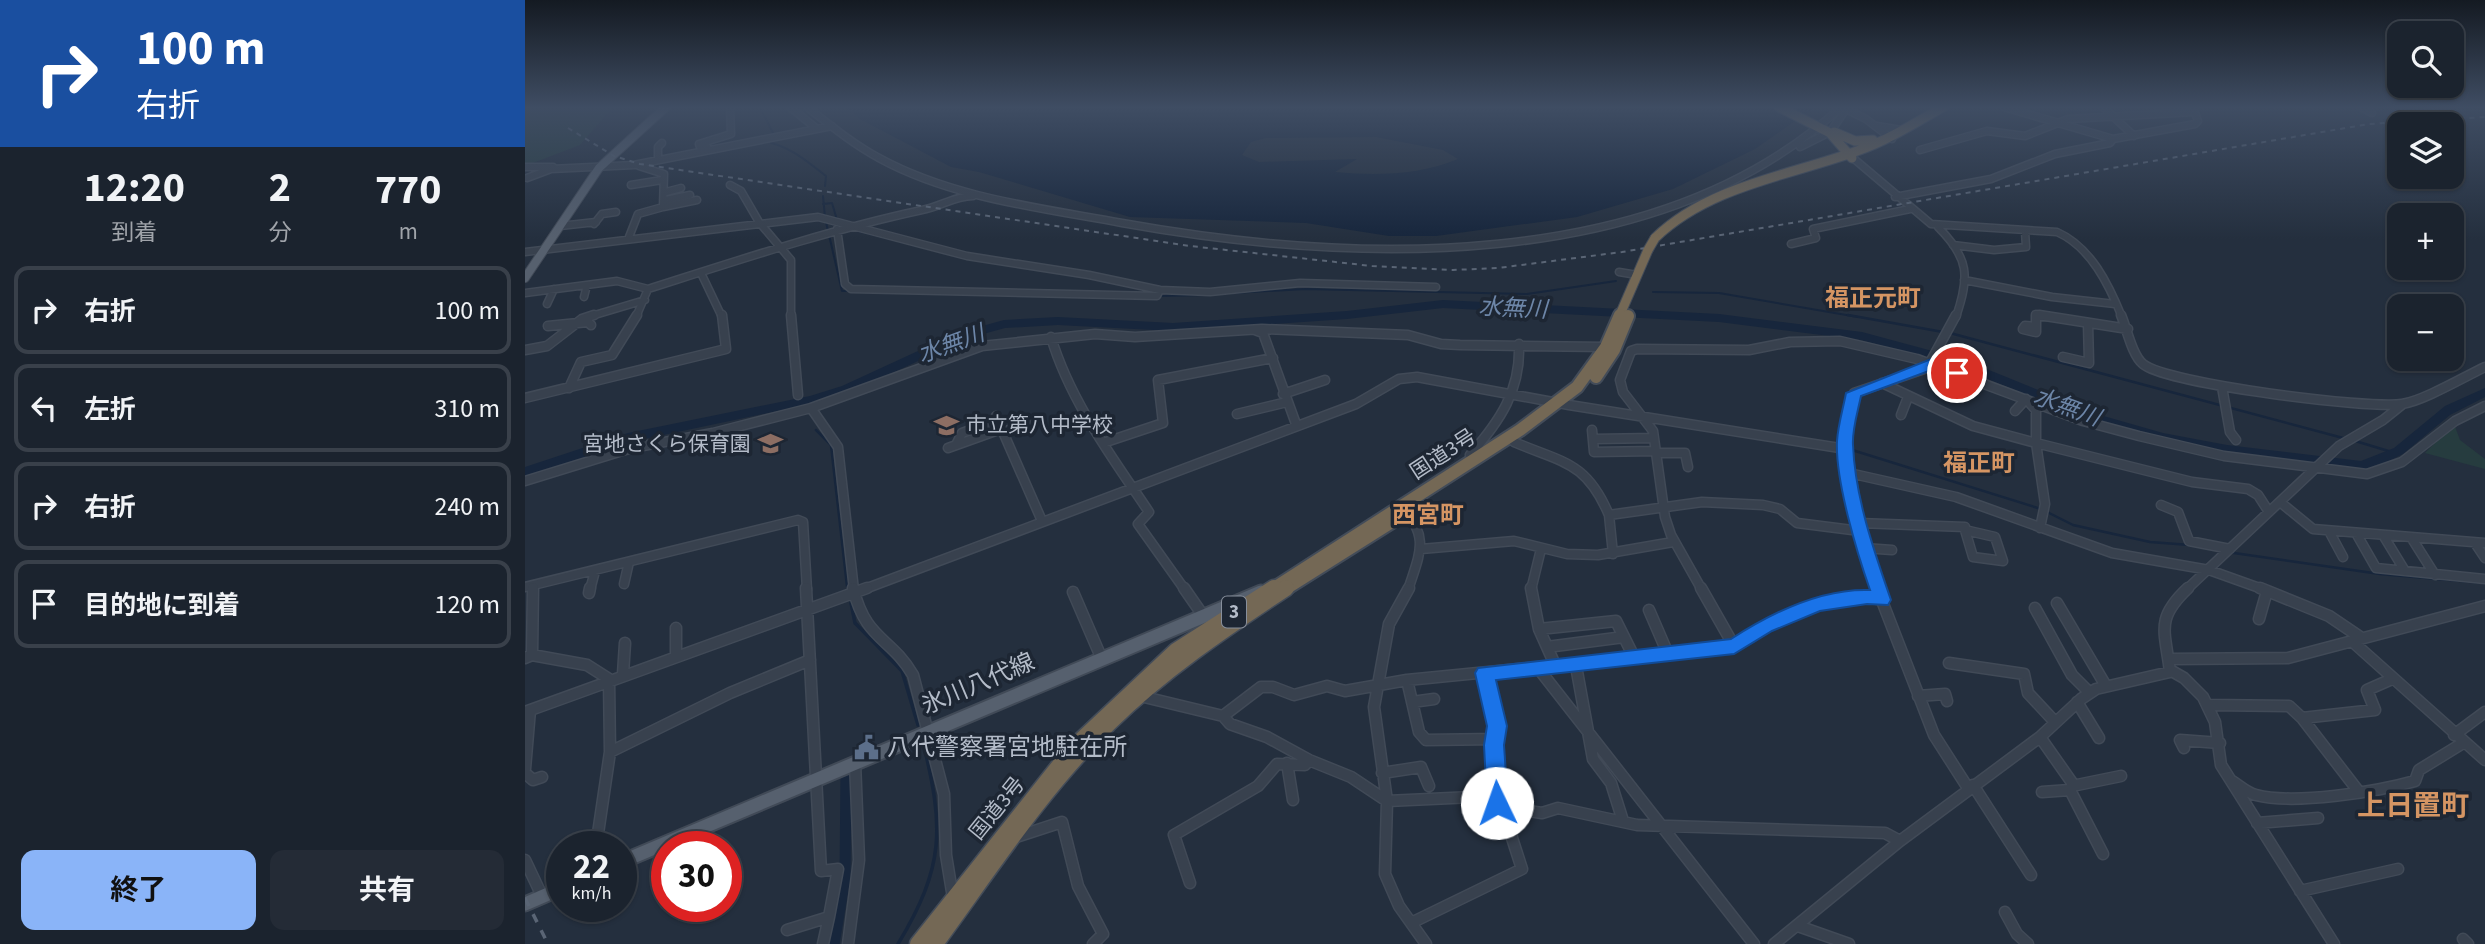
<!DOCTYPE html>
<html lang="ja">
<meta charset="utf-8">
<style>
:root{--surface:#1b232e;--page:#242b36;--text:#f1f3f6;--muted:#a0a4aa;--line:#39404a;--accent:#8ab4f8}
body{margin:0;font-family:"Source Sans 3","Noto Sans JP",sans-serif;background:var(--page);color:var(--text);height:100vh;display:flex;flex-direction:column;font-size:26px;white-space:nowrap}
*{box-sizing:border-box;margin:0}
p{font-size:23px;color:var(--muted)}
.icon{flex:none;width:38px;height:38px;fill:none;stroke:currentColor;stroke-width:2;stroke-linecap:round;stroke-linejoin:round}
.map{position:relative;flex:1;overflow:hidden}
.details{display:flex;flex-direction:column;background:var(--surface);width:525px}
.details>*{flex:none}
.hud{background:#1a4fa0;color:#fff;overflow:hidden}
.buttons{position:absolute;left:1862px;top:21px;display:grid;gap:14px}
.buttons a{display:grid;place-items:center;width:77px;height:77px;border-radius:14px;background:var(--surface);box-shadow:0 2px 5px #0004,0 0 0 2px var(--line);font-size:35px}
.speed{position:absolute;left:21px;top:831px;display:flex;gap:14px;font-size:35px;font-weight:700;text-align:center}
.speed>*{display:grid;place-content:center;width:91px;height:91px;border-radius:50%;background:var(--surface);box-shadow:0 2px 5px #0004,0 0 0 2px var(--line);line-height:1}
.speed small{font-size:18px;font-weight:400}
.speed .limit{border:10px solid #d22;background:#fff;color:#111}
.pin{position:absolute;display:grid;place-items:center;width:60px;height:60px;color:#fff;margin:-30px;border:4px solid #fff;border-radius:50%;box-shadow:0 2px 7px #0007}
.me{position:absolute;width:77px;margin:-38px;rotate:357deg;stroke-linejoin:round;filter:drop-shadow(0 0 5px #0008)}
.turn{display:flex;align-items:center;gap:24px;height:147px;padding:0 21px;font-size:32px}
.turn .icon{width:91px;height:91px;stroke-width:2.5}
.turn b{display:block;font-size:49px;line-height:60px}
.eta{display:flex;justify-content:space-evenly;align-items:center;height:119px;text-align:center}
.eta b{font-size:42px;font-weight:700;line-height:49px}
.cta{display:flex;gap:14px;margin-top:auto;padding:14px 21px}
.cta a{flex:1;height:80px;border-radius:14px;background:var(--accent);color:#111;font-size:28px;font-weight:700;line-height:80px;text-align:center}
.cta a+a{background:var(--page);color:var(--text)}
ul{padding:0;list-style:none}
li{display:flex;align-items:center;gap:21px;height:88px;margin:0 14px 10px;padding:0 7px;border:4px solid var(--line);border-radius:14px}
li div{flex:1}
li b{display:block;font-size:26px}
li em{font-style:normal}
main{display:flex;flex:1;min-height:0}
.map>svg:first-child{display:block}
.green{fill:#263c3f}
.water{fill:#17263c;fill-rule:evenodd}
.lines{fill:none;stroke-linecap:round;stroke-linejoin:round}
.stream-far2{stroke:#17263c;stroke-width:2}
.stream-far1{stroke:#17263c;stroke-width:2.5}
.stream{stroke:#17263c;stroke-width:3.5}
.canal{stroke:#17263c;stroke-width:11}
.river{fill:#17263c;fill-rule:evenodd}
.minor-far2-casing{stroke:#414a57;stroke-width:9}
.minor-far1-casing{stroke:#414a57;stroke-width:11}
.minor-casing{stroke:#414a57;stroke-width:13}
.major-far1-casing{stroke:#414a57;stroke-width:10}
.major-casing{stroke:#414a57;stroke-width:17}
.highway-far2-casing{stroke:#434c59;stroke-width:11}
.highway-far1-casing{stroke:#434c59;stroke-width:16}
.highway-casing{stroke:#434c59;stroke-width:19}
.minor-far2{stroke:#38414e;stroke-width:6}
.minor-far1{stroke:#38414e;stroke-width:8}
.minor{stroke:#38414e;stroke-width:10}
.major-far1{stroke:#56606e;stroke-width:8}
.major{stroke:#56606e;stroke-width:13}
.highway-far2{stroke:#746855;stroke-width:9}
.highway-far1{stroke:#746855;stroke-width:12}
.highway{stroke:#746855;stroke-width:16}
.rail-far1{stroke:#5a6575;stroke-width:2;stroke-dasharray:5 5;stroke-linecap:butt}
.rail{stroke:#5a6575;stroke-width:3.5;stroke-dasharray:9 9;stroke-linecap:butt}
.highway-bridge-casing{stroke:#434c59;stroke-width:11;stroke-linecap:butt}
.highway-bridge{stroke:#746855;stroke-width:9}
.route{fill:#1a73e8;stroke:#114b97;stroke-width:2}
.labels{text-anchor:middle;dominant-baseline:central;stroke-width:7;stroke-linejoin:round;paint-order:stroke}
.shield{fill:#1d2633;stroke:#878f9c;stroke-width:2}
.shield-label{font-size:19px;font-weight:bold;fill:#b4bcc9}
.poi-label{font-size:21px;fill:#b4bcc9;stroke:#1d2633;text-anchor:start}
.street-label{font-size:21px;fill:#b4bcc9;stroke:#1d2633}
.water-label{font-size:23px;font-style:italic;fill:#6d86a8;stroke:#1d2633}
.quarter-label{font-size:24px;font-weight:bold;fill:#d59563;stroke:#1d2633}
.near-street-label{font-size:24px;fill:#b4bcc9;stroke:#1d2633}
.near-poi-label{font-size:24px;fill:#b4bcc9;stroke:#1d2633;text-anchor:start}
.near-quarter-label{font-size:28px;font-weight:bold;fill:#d59563;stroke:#1d2633}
</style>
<main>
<section class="details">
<div class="hud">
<div class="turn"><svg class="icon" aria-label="right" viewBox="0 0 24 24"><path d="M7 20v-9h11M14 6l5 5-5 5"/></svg><div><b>100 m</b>右折</div></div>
</div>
<div class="eta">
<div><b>12:20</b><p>到着</p></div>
<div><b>2</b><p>分</p></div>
<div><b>770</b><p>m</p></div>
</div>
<ul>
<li><svg class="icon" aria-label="right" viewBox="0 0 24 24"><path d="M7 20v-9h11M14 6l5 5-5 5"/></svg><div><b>右折</b></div><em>100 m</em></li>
<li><svg class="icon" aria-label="left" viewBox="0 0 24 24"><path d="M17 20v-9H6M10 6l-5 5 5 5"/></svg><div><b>左折</b></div><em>310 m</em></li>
<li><svg class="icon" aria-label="right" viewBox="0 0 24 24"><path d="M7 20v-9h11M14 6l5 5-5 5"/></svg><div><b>右折</b></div><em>240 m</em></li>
<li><svg class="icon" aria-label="arrive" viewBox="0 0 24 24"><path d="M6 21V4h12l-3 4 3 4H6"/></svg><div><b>目的地に到着</b></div><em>120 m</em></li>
</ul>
<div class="cta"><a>終了</a><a>共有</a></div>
</section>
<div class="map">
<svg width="1960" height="944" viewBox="0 0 1960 944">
<rect width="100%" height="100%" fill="#242f3e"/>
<!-- green -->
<path class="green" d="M0 107H88L55 145 0 166Z
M1929 424 1935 440 1960 459V469L1900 453Z"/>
<!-- water -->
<path class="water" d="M322 107H1290L1230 149 1148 189 1052 217 911 236H864L781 223 605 217 454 172 426 167 335 119ZM851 137 918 150 933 159C896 175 850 176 810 172L832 159 734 162 717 155 726 142 741 138Z"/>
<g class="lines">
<!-- stream-far2 -->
<path class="stream-far2" d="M235 107 248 133
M246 143C267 148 284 163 301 176L300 186
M298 196 300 217
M298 204 307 203 312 220
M301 222 317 291H324
M325 229 427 255
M622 290 650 295
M1128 292 1194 293 1333 317
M691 294 780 289 1002 294 1091 281
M632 296 681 295"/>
<!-- stream-far1 -->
<path class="stream-far1" d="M1323 315 1418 332
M1425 333 1818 438
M286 400V403
M291 430 306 445 322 586
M1827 440 1870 453
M1324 449 1516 509 1548 525 1625 542 1665 545
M1702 552 1855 574 1959 583"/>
<!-- stream -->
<path class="stream" d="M326 603 330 623 377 671 393 725
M373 944C420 866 419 828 398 742"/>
<!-- canal -->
<path class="canal" d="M309 944 320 878 321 771"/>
<!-- river -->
<path class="river" d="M918 300 1194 314 1337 332 1437 359 1575 415 1638 433 1702 445 1836 461 1869 448 1920 406 1960 388V397L1925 415 1878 454 1856 465 1836 471 1702 455 1637 443 1565 421 1429 365 1336 340 1194 322 918 308 822 319 648 331 533 325 480 328 440 339 327 392 286 404 105 442 0 477V467L103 433 285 396 317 386 432 333 479 320 533 317 648 323 822 311Z"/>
<defs>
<path id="minor-far2" d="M265 107 292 129
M282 107C305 125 328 144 354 158 427 198 516 208 597 223 826 264 1133 276 1316 107
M1317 107 1341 119 1367 139
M1479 107 1588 139 1670 124 1673 121 1669 110
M1578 107 1609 136
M1836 107 1847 113
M1352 126 1376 130
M1308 128 1321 109
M182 147H175L174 144 206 134 205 107
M1275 147 1299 135
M1395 150 1462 131 1500 136 1543 119 1670 112
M1328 158 1406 224 1532 232C1566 247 1584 285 1597 317
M133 160V147L137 143
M0 167H28
M2 178 26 169 109 165 307 126
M106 185 137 180
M205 185 216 191 234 222 266 260V317
M141 192 156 188
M1370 197 1466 179 1530 154 1585 143 1588 139
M141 200 165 195
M138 207 172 200
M69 224 77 214 91 212
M35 226 71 222
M1413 227C1444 258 1445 276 1431 317
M312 229 320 284 326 289 632 296 635 290
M104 237 113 214 138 207 139 174 114 166
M1266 244 1291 238 1288 229 1385 209
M1428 245 1469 250 1501 247 1500 231
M0 252 293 217 442 256 564 275 635 290 685 292 775 283 911 287
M1094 272 1112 275
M176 273 197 317
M1439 280 1527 297 1590 304
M0 293 92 281 123 289C214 260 304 230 397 210 415 207 429 196 448 196
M59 297 62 285
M22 304 29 289
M63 317 120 300
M111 317 123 289
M1511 317H1526"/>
<path id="minor-far1" d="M266 315 273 395
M1511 315V327
M1514 315 1603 329
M1596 315C1602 329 1607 355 1618 364 1642 384 1843 409 1877 404 1898 401 1939 377 1960 367
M23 326 63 322 66 325
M1500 326 1511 327V332L1498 329Z
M730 330 738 333 771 424
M526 337C545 401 587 457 624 512L613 524 660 590
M0 350 22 346 57 319 69 315
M1538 357 1564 363 1563 323
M1357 383 1448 426 1511 443V410L1502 400
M1697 387 1705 432 1711 440
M44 388 56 362 87 355 112 315
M758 394 800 380
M0 398 201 349 197 315
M286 408 313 447 329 590
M1490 411 1501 399
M712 414 762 402
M1376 415 1383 397
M471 416 517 521
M1067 430 1069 452 1131 451
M477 432 508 423
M1069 439 1129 438
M989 442C1038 463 1061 461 1084 515
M432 443 437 433 473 420
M578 443 638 423 633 380 748 358
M423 448 476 429
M1131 453H1160L1163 467
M947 459 945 455C975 421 996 390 994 344
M1324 473 1431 497 1587 553 1684 570 1740 590
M0 481 107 448 188 433 286 408 457 346 570 334 610 337 737 329 883 335 916 344 935 345 1081 347
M1755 502 1788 529 1960 543
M1636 505 1653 512 1664 541 1705 549
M876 507C906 536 894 555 883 590
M1334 523 1440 527V530
M1515 528 1520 504 1511 443 1667 482 1723 489 1733 495 1744 512
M1440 530 1470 537 1478 561 1448 557Z
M1804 531 1818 557
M1831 533 1851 568 1960 579
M1858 535 1880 571
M1886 537 1910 575
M1950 543 1960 558
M1339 548 1367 550
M896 549 989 541 1042 554 1073 555 1148 542
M1088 554 1084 515 1177 502 1238 505 1255 509 1272 523 1335 531
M99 584 104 562
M0 587 273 520 278 522 282 590
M8 590V586
M65 590 70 571
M337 590 831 404 874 379 892 377 1044 405 1321 449
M1006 590 1016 549
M1177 590 1146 535 1140 517 1128 431 1098 392 1095 380 1106 351 1112 349 1224 350 1265 342 1315 341 1392 359 1558 421 1614 436 1699 456 1842 474 1877 462 1930 421 1960 406
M1353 590 1339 548 1320 442 1329 393 1402 368 1431 315
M1661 590 1814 446 1858 420 1878 404"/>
<path id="minor" d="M281 588 296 871 313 869 304 917
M328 588C341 641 365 636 388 675L419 794 421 855 428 898
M659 588 677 614
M884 588 864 624 849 707 862 801 860 874 874 906 901 944
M1006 588 1014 629
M1176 588 1209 646
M1352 588 1409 735 1443 788
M1735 588 1804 616 1835 637
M548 592 576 657
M64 593 65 588
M1532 603 1581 686
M1510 608 1547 675 1565 693
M1124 610 1143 654
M1734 619 1742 591
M151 628V656
M1829 643 1960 760
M1022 647 1099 637
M7 655 8 588
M0 658 7 655 62 665 84 679 85 752 71 847
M1646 659 1763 658 1960 606
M1424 663 1499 674 1503 693 1530 722
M1051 666 1068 759 1086 783 1098 821
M1031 667 1014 629 1091 621 1109 657
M1013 668 1229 944
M1645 670 1659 678 1678 697 1690 722 1696 765 1809 944
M960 673 972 726 969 745 972 803
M98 674 100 643
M882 680 894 732 901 740 972 739
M615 696 698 716 705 724 742 737 784 760 826 777 862 801 948 797 984 808 1017 813 1033 808 1112 825 1360 833 1375 841
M1393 696 1420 694 1422 701
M887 702 909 699
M1552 702 1574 738
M1685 705 1764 706 1777 718 1850 710 1842 690 1867 679
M0 712 342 588
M698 716 736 687H748L769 695 802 686 820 691 882 680 1175 651 1209 646 1240 626 1293 604 1342 597 1357 600
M1777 718 1834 792
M1929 735 1960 712
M1515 737 1548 784 1545 790 1578 854
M1659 748 1655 740 1695 743
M85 752 205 693 285 660
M762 763 768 800
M0 769 5 710
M0 773 8 780 17 777
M857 773 896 767 904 786
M1707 781C1715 786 1722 793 1731 795 1769 805 1851 792 1890 781L1894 770 1938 743
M1448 785 1506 875
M1547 786 1596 776
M1517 792 1545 790
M1732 823 1793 818
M491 837 537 822 553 886 578 934 568 944
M0 860 17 896
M665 883 649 835 733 786 752 764 780 765 784 760
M1775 891 1873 869
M1480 912 1492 934 1503 944
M886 923 997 869 987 838 984 808
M1273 926 1324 944
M262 930 304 917 298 944
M1938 939 1943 944
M323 944 334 860 330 762
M1249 944 1375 841 1515 737 1556 699 1571 689 1645 672C1640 630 1630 619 1663 588"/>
<path id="major-far1" d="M0 278 74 168 141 107"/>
<path id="major" d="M96 862 736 592
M0 904 37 888"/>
<path id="highway-far2" d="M1254 107 1305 133 1327 158
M1309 132 1330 141 1348 140
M1130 238C1184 186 1263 176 1332 151 1362 141 1390 123 1418 107
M1094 317 1123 250"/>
<path id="highway-far1" d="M1071 377 1089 350 1103 316
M746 590 995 430 1052 387 1081 347 1095 315
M759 590 875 517"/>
<path id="highway" d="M393 944 550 746 651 651 749 588
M410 944C465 869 517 788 584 723 637 671 699 629 761 588"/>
</defs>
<!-- minor-far2 casing -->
<use href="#minor-far2" class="minor-far2-casing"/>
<!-- minor-far1 casing -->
<use href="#minor-far1" class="minor-far1-casing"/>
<!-- minor casing -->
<use href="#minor" class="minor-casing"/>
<!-- major-far1 casing -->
<use href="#major-far1" class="major-far1-casing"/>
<!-- major casing -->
<use href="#major" class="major-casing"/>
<!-- highway-far2 casing -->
<use href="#highway-far2" class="highway-far2-casing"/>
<!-- highway-far1 casing -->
<use href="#highway-far1" class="highway-far1-casing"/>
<!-- highway casing -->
<use href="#highway" class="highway-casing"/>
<!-- minor-far2 -->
<use href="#minor-far2" class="minor-far2"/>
<!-- minor-far1 -->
<use href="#minor-far1" class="minor-far1"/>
<!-- minor -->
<use href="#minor" class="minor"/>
<!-- major-far1 -->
<use href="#major-far1" class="major-far1"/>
<!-- major -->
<use href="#major" class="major"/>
<!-- highway-far2 -->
<use href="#highway-far2" class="highway-far2"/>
<!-- highway-far1 -->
<use href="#highway-far1" class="highway-far1"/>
<!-- highway -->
<use href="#highway" class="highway"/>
<!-- rail-far1 -->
<path class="rail-far1" d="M43 128 89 156 115 164 665 246 847 266 928 270 973 268 1097 252 1844 124 1960 117"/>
<!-- rail -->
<path class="rail" d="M0 898 23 944"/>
<defs>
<path id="highway-bridge" d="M1123 250 1130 238"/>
</defs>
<!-- highway-bridge casing -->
<use href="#highway-bridge" class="highway-bridge-casing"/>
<!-- highway-bridge -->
<use href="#highway-bridge" class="highway-bridge"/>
</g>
<!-- sky -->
<linearGradient id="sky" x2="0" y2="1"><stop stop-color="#141a22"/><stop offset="0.45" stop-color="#3f4d63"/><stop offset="1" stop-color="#3f4d63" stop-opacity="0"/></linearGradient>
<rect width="1960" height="239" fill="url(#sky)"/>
<!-- route -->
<path class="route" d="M1406 359 1439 373 1432 377 1409 369 1336 396C1333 411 1327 429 1328 445 1330 497 1349 551 1366 600L1363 605 1342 604 1295 611 1247 631 1209 654 971 680 982 726 979 745 983 803 980 810 972 812 965 810 962 803 959 745 962 726 950 673 953 668 1206 639C1246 613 1296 588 1345 590 1332 553 1310 480 1312 441 1313 425 1318 409 1321 393Z"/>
<!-- icons -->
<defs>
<symbol id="school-bare" viewBox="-9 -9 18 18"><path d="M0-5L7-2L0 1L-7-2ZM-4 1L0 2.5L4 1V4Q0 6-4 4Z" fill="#8d6e63" stroke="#1d2633" stroke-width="2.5" paint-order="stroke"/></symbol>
<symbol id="civic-bare" viewBox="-9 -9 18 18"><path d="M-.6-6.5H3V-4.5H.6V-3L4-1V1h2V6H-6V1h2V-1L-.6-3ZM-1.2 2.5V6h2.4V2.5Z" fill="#5c6f8a" stroke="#1d2633" stroke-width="2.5" paint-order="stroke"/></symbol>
</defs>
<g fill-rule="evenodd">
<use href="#school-bare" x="404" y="408" width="35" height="35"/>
<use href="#school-bare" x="228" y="426" width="35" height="35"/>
<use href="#civic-bare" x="324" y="730" width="35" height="35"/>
</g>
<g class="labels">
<!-- shield labels -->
<rect class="shield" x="697" y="596.5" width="24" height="31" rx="5"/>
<g class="shield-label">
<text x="709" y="612">3</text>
</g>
<!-- poi labels -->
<g class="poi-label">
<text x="441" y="425">市立第八中学校</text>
<text x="226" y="444" text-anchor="end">宮地さくら保育園</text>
</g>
<!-- street labels -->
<g class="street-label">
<text transform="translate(918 454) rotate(-33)">国道3号</text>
<text transform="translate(472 808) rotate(-51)">国道3号</text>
</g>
<!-- water labels -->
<g class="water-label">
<text transform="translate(988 308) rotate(3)">水無川</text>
<text transform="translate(426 344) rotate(-20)">水無川</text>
<text transform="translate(1542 407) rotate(20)">水無川</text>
</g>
<!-- quarter labels -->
<g class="quarter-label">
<text x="1348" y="298">福正元町</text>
<text x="1454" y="463">福正町</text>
<text x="903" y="515">西宮町</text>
</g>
<!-- near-street labels -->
<g class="near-street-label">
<text transform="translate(453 684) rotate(-23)">氷川八代線</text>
</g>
<!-- near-poi labels -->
<g class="near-poi-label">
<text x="362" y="747">八代警察署宮地駐在所</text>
</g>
<!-- near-quarter labels -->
<g class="near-quarter-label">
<text x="1888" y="806">上日置町</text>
</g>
</g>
</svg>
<div class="buttons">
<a><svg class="icon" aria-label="search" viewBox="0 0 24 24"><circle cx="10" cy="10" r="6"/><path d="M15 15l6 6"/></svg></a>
<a><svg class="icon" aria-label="layers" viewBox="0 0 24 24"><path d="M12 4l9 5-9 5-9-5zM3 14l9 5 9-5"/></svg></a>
<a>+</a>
<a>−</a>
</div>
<div class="speed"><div>22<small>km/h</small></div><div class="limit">30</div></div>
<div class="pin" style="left:1432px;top:373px;background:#d93025"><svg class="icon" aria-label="arrive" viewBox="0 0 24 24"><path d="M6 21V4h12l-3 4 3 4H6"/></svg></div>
<svg class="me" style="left:972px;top:803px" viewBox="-20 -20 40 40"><circle r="19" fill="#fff"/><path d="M0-13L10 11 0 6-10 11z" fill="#1a73e8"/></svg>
</div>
</main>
